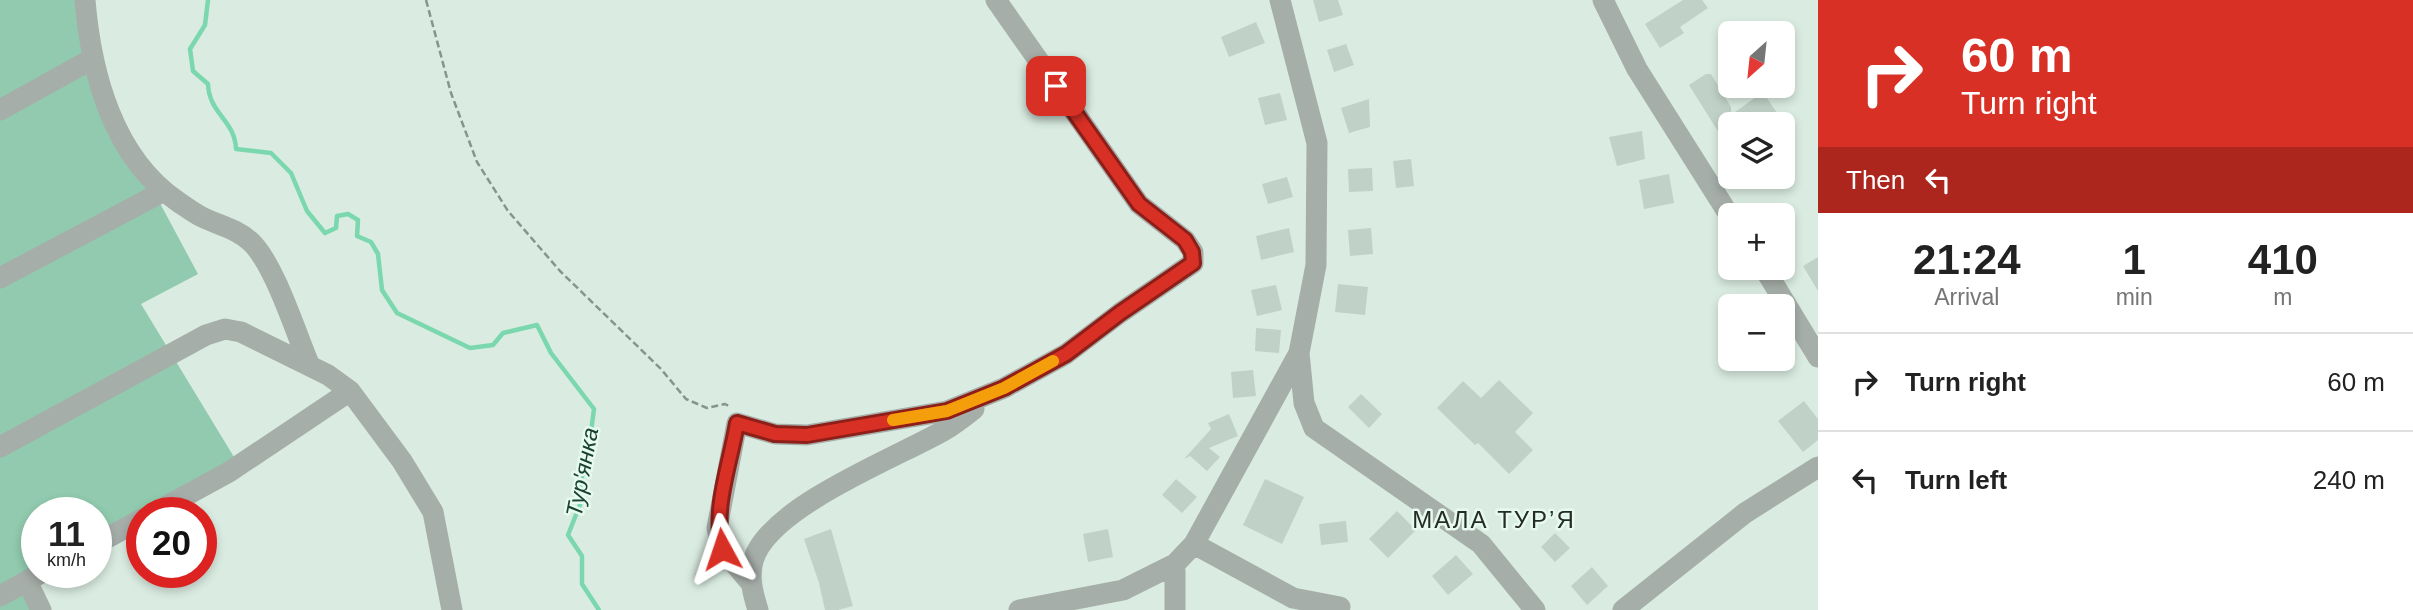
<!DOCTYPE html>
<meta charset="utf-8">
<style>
:root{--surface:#fff;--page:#f6f6f6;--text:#222;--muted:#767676;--line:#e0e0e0}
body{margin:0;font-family:Helvetica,sans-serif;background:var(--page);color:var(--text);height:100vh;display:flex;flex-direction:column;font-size:26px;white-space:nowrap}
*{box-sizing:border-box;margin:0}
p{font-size:23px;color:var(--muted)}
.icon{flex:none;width:38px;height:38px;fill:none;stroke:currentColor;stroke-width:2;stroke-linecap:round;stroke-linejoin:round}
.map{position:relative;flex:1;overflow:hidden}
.details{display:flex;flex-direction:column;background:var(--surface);width:595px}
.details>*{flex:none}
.guide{background:#d93025;color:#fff;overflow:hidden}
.needle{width:46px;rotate:207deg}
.buttons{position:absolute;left:1718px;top:21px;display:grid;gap:14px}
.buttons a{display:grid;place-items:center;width:77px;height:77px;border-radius:10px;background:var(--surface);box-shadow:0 4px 10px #0003;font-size:35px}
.speed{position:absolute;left:21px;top:497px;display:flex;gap:14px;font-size:35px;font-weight:700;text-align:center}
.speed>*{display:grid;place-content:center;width:91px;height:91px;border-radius:50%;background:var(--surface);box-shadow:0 4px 10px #0003;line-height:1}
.speed small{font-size:18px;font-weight:400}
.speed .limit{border:10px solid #d22;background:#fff;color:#111}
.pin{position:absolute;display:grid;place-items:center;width:60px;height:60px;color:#fff;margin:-30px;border-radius:14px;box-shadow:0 4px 10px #0006}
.me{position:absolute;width:77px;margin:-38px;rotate:355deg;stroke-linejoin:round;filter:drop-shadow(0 0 5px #0008)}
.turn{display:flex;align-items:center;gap:24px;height:147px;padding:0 28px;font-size:32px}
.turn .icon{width:91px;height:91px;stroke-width:2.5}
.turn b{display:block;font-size:49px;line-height:60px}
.then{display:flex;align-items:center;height:66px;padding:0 28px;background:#0003;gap:14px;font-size:26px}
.eta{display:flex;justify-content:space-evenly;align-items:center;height:119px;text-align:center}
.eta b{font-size:42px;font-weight:700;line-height:49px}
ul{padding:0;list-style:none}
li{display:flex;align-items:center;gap:21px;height:98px;padding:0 28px;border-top:2px solid var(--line)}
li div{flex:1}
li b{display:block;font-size:26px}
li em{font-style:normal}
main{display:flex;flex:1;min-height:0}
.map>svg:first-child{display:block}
.green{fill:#91caae}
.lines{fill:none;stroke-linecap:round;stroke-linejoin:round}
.stream{stroke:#7bd7ad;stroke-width:4.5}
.building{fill:#c0d2c8}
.path{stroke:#87948d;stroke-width:2.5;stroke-dasharray:7 3.5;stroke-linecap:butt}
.minor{stroke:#a6aea9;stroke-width:21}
.route-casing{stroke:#8d1f18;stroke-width:18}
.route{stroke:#d93025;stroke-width:12}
.slow{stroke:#f59e0b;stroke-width:12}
.labels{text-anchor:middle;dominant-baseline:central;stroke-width:5;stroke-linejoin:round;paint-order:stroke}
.water-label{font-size:23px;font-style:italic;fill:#194130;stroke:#e7faf0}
.quarter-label{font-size:24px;letter-spacing:2px;fill:#252c28;stroke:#e7faf0}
</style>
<main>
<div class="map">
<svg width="1818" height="610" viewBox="0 0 1818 610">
<rect width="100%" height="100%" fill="#daece2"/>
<!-- green -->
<path class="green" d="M0 0H76L90 73 198 274 141 304 237 462 96 540V513H37L34 610H0Z"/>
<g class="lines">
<!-- stream -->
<path class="stream" d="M208 0 205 25 190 49 193 71 208 84C209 114 235 120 236 149L271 153 291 173 307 211 325 233 336 228 337 216 348 214 358 220 357 236 371 242 378 254 382 290 397 313 470 348 493 345 503 333 537 325 551 353 594 409 587 462 580 482 581 502 568 535 582 556V584L599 610"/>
</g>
<!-- building -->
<path class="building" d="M1313 0H1338L1343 15 1319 22Z
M1683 0H1702L1708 8 1680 27 1684 33 1660 48 1645 24Z
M1256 22 1265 43 1229 57 1221 37Z
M1346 44 1354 65 1334 72 1327 50Z
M1706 74H1711L1731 107V115L1763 92 1777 113 1761 124H1731V152L1689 85Z
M1280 93 1287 120 1265 125 1258 98Z
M1369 99 1370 127 1349 133 1341 108Z
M1642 131 1645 159 1617 166 1609 137Z
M1411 159 1414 186 1396 188 1393 161Z
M1372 168 1373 191 1349 192 1348 169Z
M1669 174 1674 203 1644 209 1639 180Z
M1287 177 1293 197 1268 204 1262 184Z
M1289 228 1294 252 1261 260 1256 236Z
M1371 228 1373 254 1350 256 1348 230Z
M1818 257V291L1803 266Z
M1338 284 1368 287 1365 315 1335 312Z
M1276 285 1282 310 1257 316 1251 290Z
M1256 328 1281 330 1279 353 1255 351Z
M1253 370 1256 396 1233 398 1231 372Z
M1499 380 1533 413 1515 432 1533 450 1509 474 1478 443 1475 445 1437 408 1463 381 1481 398Z
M1361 394 1382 414 1369 428 1348 407Z
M1804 401 1818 419V440L1803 452 1778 421Z
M1229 414 1238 436 1209 448 1220 457 1207 471 1190 456 1184 459 1211 429 1208 423Z
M1176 479 1197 497 1182 513 1162 495Z
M1265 479 1304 497 1282 544 1243 525Z
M1397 511 1416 530 1388 558 1369 539Z
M1346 521 1348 542 1321 545 1319 524Z
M831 529 853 606 838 610H825L819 583 804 539Z
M1108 529 1113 557 1088 562 1083 534Z
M1555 533 1570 548 1555 562 1541 547Z
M1456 555 1473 574 1448 595 1432 576Z
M1592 567 1608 586 1587 605 1571 586Z"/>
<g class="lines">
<!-- path -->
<path class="path" d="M426 0 451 93 477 162 508 211 560 271 661 369 686 399 707 408 725 404 731 407"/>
<!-- minor -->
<path class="minor" d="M85 0C91 73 113 157 177 201 186 207 195 214 204 218 221 226 237 229 251 242 275 265 296 334 310 366
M1280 0 1317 143 1316 265 1299 353 1304 403 1314 428 1481 544 1535 610
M1603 0 1637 69 1731 218
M0 110 92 59
M1764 268 1818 357
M0 278 164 191
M0 447 206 335 225 329 241 332 328 375 350 391 402 461 433 512 452 610
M154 513 229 472 350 391
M96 544 142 519
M1194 544 1293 598 1340 607
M1175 564V610
M27 581 41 610
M750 582 722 549 717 528 737 423 775 434 807 435 947 411 1004 388 1066 354 1120 313 1193 263V252L1185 240 1139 204 996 0
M0 596 43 572
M758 610C752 591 747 572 756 553 780 503 895 458 943 431 954 425 964 417 974 409
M1019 610 1123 590 1175 564 1194 544 1299 353
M1623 610 1745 513 1818 467"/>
</g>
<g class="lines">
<defs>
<path id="route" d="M722 549C713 507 730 465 737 423L775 434 807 435 947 411 1004 388 1066 354 1120 313 1193 263 1192 252 1185 240 1139 204 1056 86"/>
</defs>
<!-- route casing -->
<use href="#route" class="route-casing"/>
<!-- route -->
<use href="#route" class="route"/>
<!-- slow -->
<path class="slow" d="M893 420 947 411 1004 388 1053 361"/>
</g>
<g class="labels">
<!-- water labels -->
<g class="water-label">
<text transform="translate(582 472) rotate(-79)">Тур'янка</text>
</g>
<!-- quarter labels -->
<g class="quarter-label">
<text x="1494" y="519">МАЛА ТУР’Я</text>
</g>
</g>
</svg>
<div class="buttons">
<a><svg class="needle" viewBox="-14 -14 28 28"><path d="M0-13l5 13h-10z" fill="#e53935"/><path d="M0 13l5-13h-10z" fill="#767676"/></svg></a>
<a><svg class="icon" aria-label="layers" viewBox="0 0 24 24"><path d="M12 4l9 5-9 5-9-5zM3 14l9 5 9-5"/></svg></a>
<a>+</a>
<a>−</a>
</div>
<div class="speed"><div>11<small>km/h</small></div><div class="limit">20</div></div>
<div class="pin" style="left:1056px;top:86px;background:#d93025"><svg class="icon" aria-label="arrive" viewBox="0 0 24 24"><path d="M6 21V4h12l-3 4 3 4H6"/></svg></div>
<svg class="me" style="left:722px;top:549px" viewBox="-20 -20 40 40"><path d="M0-17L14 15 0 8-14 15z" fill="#d93025" stroke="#fff" stroke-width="4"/></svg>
</div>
<section class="details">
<div class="guide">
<div class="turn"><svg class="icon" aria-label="right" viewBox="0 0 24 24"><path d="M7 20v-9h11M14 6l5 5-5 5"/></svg><div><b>60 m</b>Turn right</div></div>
<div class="then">Then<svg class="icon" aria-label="left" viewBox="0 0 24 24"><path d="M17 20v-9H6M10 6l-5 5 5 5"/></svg></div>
</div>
<div class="eta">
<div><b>21:24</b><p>Arrival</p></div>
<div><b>1</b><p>min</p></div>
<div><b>410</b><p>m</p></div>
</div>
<ul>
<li><svg class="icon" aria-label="right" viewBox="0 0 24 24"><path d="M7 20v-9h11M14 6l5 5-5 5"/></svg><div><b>Turn right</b></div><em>60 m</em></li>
<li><svg class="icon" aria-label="left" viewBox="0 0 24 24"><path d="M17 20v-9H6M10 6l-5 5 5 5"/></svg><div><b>Turn left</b></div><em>240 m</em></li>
</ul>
</section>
</main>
